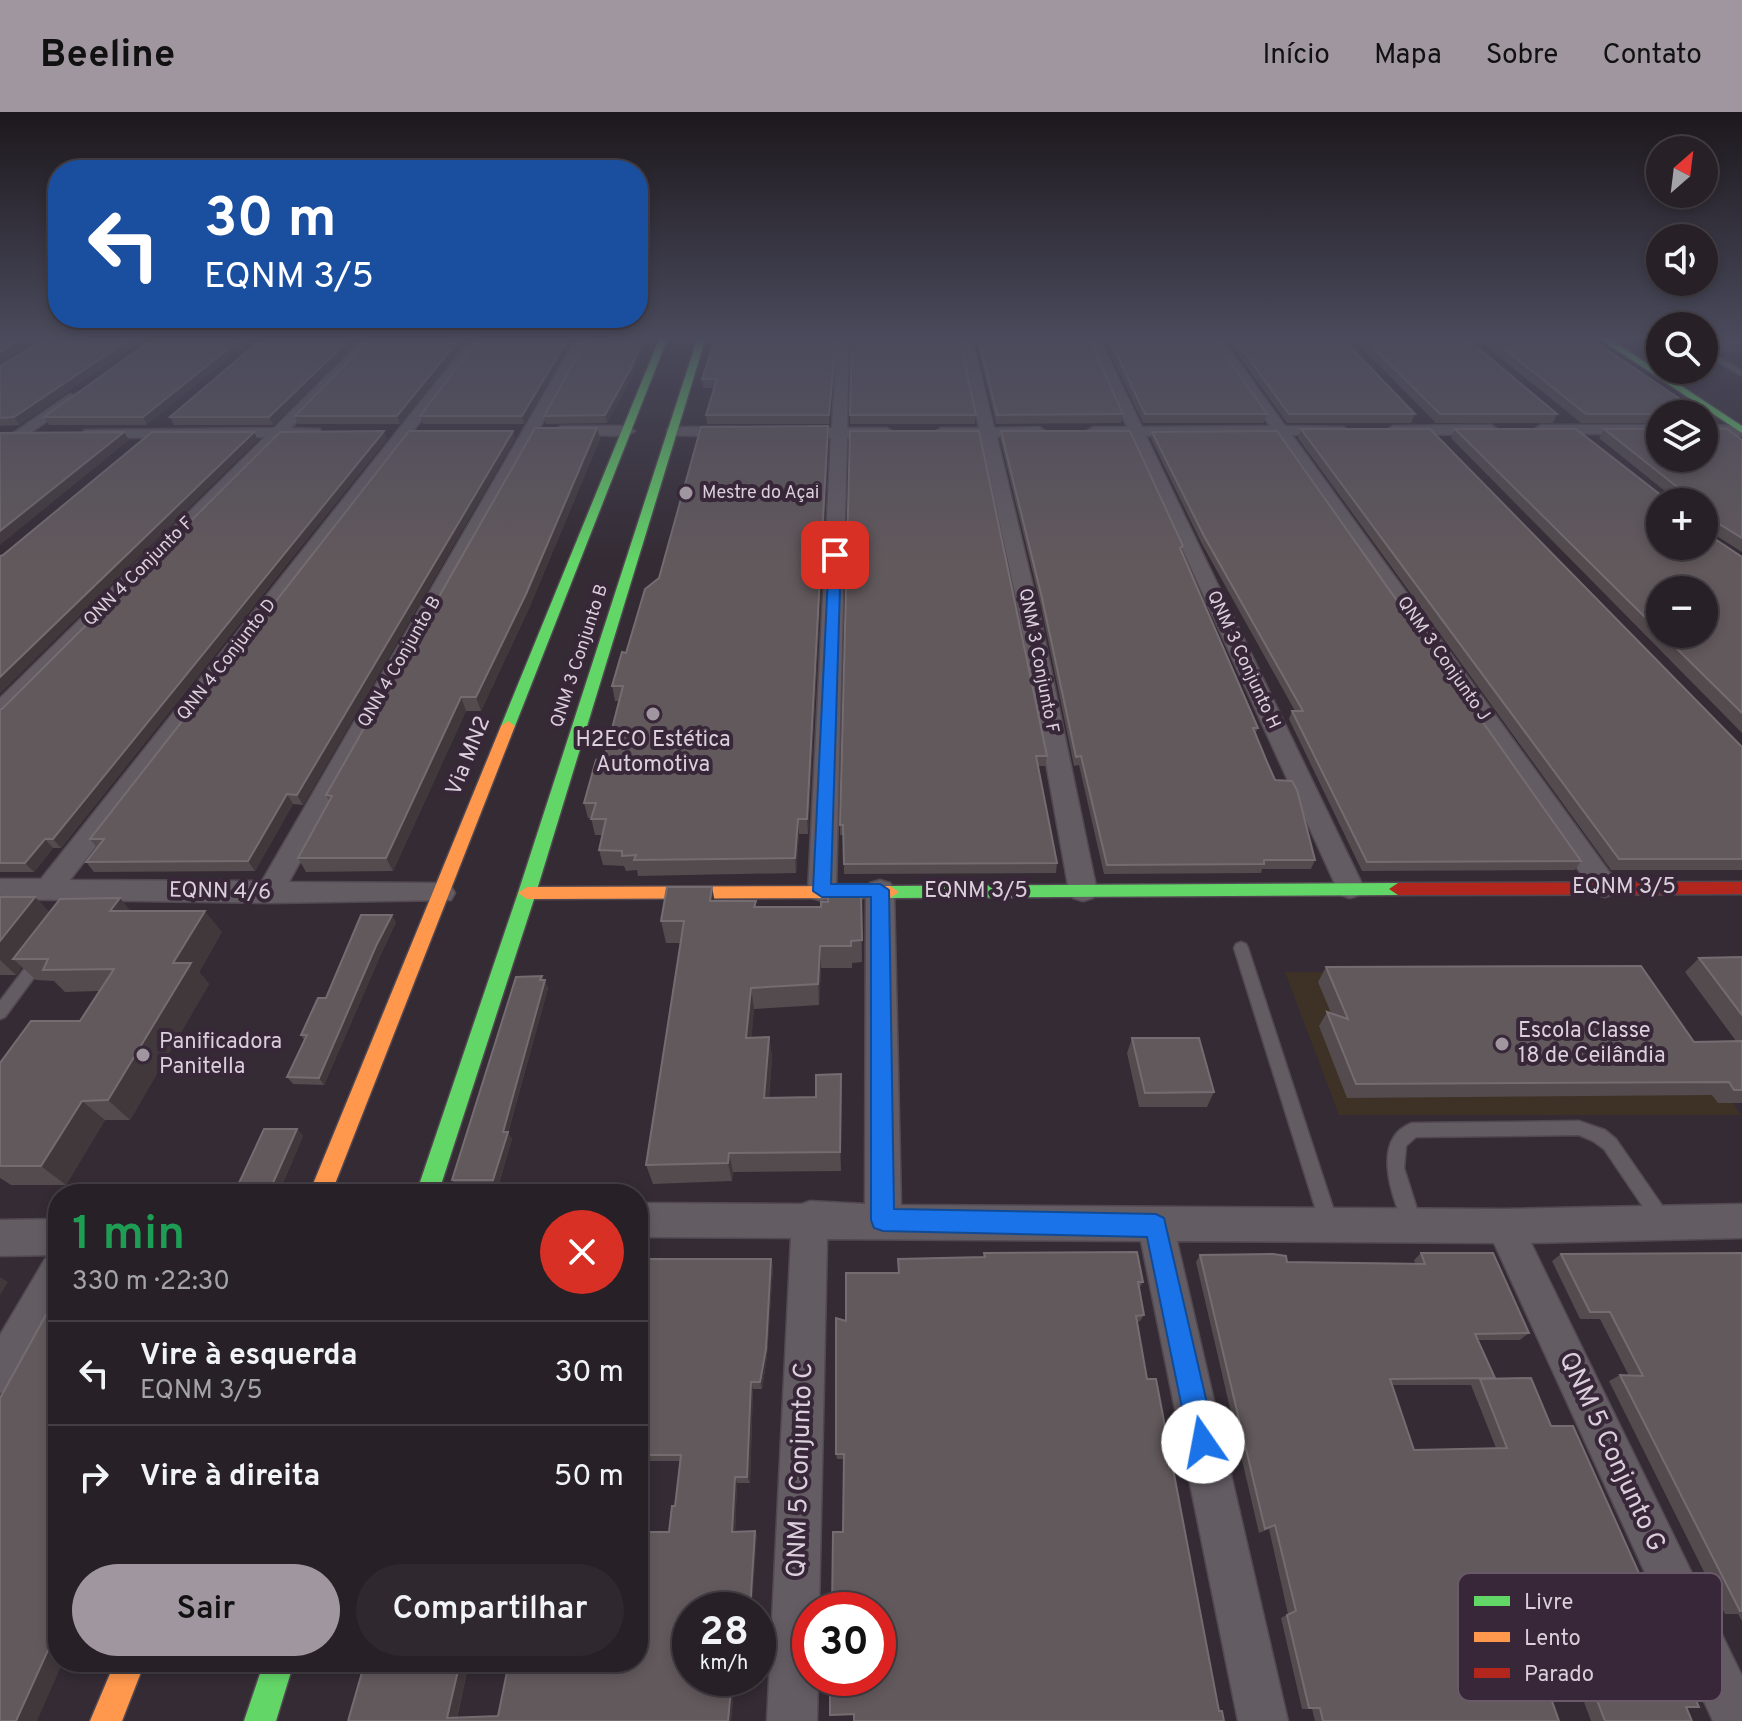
<!DOCTYPE html>
<html lang="pt">
<meta charset="utf-8">
<style>
:root{--surface:#272027;--page:#2f282f;--text:#f1f3f6;--muted:#a4a3a7;--line:#433e44;--accent:#a096a0}
body{margin:0;font-family:Overpass,sans-serif;background:var(--page);color:var(--text);height:100vh;display:flex;flex-direction:column;font-size:30px;white-space:nowrap}
*{box-sizing:border-box;margin:0}
p{font-size:26px;color:var(--muted)}
.icon{flex:none;width:44px;height:44px;fill:none;stroke:currentColor;stroke-width:2;stroke-linecap:round;stroke-linejoin:round}
.map{position:relative;flex:1;overflow:hidden}
.panel{position:absolute;left:48px;top:1072px;width:600px;height:488px;display:flex;flex-direction:column;background:var(--surface);border-radius:32px;box-shadow:0 4px 12px #0003,0 0 0 2px var(--line)}
.panel>*{flex:none}
.banner{position:absolute;left:48px;top:48px;width:600px;height:168px;border-radius:32px;box-shadow:0 4px 12px #0003,0 0 0 2px var(--line);background:#1a4fa0;color:#fff;overflow:hidden}
.needle{width:52px;rotate:28deg}
.tools{position:absolute;left:1646px;top:24px;display:grid;gap:16px}
.tools a{display:grid;place-items:center;width:72px;height:72px;border-radius:50%;background:var(--surface);box-shadow:0 4px 12px #0003,0 0 0 2px var(--line);font-size:40px}
.speed{position:absolute;left:672px;top:1480px;display:flex;gap:16px;font-size:40px;font-weight:700;text-align:center}
.speed>*{display:grid;place-content:center;width:104px;height:104px;border-radius:50%;background:var(--surface);box-shadow:0 4px 12px #0003,0 0 0 2px var(--line);line-height:1}
.speed small{font-size:20px;font-weight:400}
.speed .limit{border:12px solid #d22;background:#fff;color:#111}
.pin{position:absolute;display:grid;place-items:center;width:68px;height:68px;color:#fff;margin:-34px;border-radius:16px;box-shadow:0 4px 12px #0006}
.me{position:absolute;width:88px;margin:-44px;rotate:348deg;stroke-linejoin:round;filter:drop-shadow(0 0 6px #0008)}
.turn{display:flex;align-items:center;gap:28px;height:168px;padding:0 24px;font-size:36px}
.turn .icon{width:104px;height:104px;stroke-width:2.5}
.turn b{display:block;font-size:56px;line-height:68px}
.round{display:grid;place-items:center;flex:none;width:84px;height:84px;border-radius:42px;background:var(--page)}
.headline{display:flex;align-items:center;justify-content:space-between;height:136px;padding:0 24px}
h1{font-size:48px;font-weight:600;line-height:60px;color:#1e9e55}
.button{display:flex;gap:16px;margin-top:auto;padding:16px 24px}
.button a{flex:1;height:92px;border-radius:48px;background:var(--accent);color:#111;font-size:32px;font-weight:600;line-height:92px;text-align:center}
.button a+a{background:var(--page);color:var(--text)}
ul{padding:0;list-style:none}
li{display:flex;align-items:center;gap:24px;height:104px;padding:0 24px;border-top:2px solid var(--line)}
li div{flex:1}
li b{display:block;font-size:30px}
li em{font-style:normal}
header{display:flex;align-items:center;gap:48px;box-sizing:border-box;height:112px;padding:0 40px;background:var(--accent);color:#111}
header strong{font-size:38px}
nav{display:flex;gap:44px;margin-inline-start:auto;font-size:28px}
.map>svg:first-child{display:block}
.education{fill:#3e3227}
.lines{fill:none;stroke-linecap:round;stroke-linejoin:round}
.lane-casing{stroke:#514851;stroke-width:3}
.street-casing{stroke:#514851;stroke-width:3}
.fast-casing{stroke:#514851;stroke-width:3}
.slow-casing{stroke:#514851;stroke-width:3}
.jam-casing{stroke:#514851;stroke-width:3}
.lane{fill:#635c63;fill-rule:evenodd}
.street{fill:#635c63;fill-rule:evenodd}
.fast{fill:#63d668;fill-rule:evenodd}
.slow{fill:#ff974d;fill-rule:evenodd}
.jam{fill:#b3261e;fill-rule:evenodd}
.wall{fill:#534b4d;fill-rule:evenodd}
.shaded-wall{fill:#41383c}
.building{fill:#62595c;stroke:#746c70;stroke-width:2;fill-rule:evenodd}
.route{fill:#1a73e8;stroke:#114b97;stroke-width:2}
.poi-dot{fill:#a096a0;stroke:#382738;stroke-width:3}
.labels{text-anchor:middle;dominant-baseline:central;stroke-width:8;stroke-linejoin:round;paint-order:stroke}
.far-poi-label{font-size:18px;fill:#dacfda;stroke:#382738;text-anchor:start}
.far-street-label{font-size:18px;fill:#dacfda;stroke:#382738}
.poi-label{font-size:22px;fill:#dacfda;stroke:#382738;text-anchor:start}
.street-label{font-size:22px;fill:#dacfda;stroke:#382738}
.near-street-label{font-size:26px;fill:#dacfda;stroke:#382738}
.key{fill:#382738;stroke:#695969;stroke-width:2}
.key-label{font-size:22px;fill:#dacfda}
</style>
<header>
<strong>Beeline</strong>
<nav><a>Início</a><a>Mapa</a><a>Sobre</a><a>Contato</a></nav>
</header>
<div class="map">
<svg width="1742" height="1609" viewBox="0 0 1742 1609">
<rect width="100%" height="100%" fill="#342b34"/>
<!-- education -->
<path class="education" d="M1285 860 1642 861 1741 1003H1339Z"/>
<g class="lines">
<defs>
<path id="lane" d="M1704 237 1742 259V264L1704 242Z
M1241 830 1246 832 1248 836 1339 1114 1336 1120 1330 1123 1324 1120 1321 1114 1234 836 1236 832Z
M39 842 44 844 46 848 44 852 5 905 0 907V889L34 844Z
M1579 1009 1605 1018 1616 1027 1668 1102 1671 1108 1668 1114 1662 1117 1656 1114 1604 1037 1593 1029 1579 1023 1416 1025 1406 1034 1404 1056 1422 1113 1419 1119 1413 1122 1407 1119C1393 1089 1369 1027 1412 1011Z"/>
<path id="street" d="M365 225H379L291 316 320 317V323L282 325 8 604 0 606V586L265 325 89 326 84 324V318L274 316Z
M472 225H485L70 768 262 769 577 225H590L289 770 441 771 451 774 455 781 451 788 269 791 0 787V767H41Z
M837 225H849L847 316H887L895 321 887 326H847L836 779 832 786 822 789 812 786 808 779 831 326H793L785 321 793 316H832Z
M960 225H972L994 316 1039 315 1047 320 1039 325H997L1038 495 1097 779 1093 786 1083 789 1073 786 1069 779 1018 495 981 325 941 326 933 321 941 316H979Z
M1086 225H1099L1142 315 1270 314 1208 225H1221L1285 314 1344 315 1347 318 1339 323H1292L1615 768 1619 775 1615 782 1605 785 1595 782 1276 323 1146 324 1364 776 1360 783 1350 786 1340 783 1131 324 1093 325 1085 320 1093 315H1127Z
M70 282 82 285 0 342V330Z
M1541 313H1660V323L1536 321 1533 318Z
M1704 313 1742 314V324L1704 323Z
M561 314H627L635 319 627 324 556 322 553 319Z
M1393 314 1491 313 1499 318 1491 323 1388 322 1385 319Z
M672 315H735L743 320 735 325 667 323V317Z
M880 768 890 771 894 778 901 1093 1504 1097 1742 1092V1126L1531 1131 1742 1564V1609H1713L1494 1131 1177 1129 1288 1609H1238L1141 1129 827 1127 819 1498H810V1566H818L817 1609H767L791 1126 638 1125V1091L802 1092 810 1089 865 1092 866 778 870 771Z
M58 1107V1197L14 1275 0 1281V1223L45 1147 55 1143 0 1144V1108Z"/>
<path id="fast" d="M660 225H668L515 614 508 619 503 617 501 614Z
M698 225H706L536 781 438 1082H416L518 781Z
M1597 225H1607L1742 314V321Z
M1398 771 1407 777 1398 783 890 786 881 780 890 774Z
M264 1550H294L276 1609H244Z"/>
<path id="slow" d="M508 609 515 614 331 1082H309L501 614Z
M890 774 899 780 890 786 527 787 518 781 527 775Z
M115 1550H145L122 1609H90Z"/>
<path id="jam" d="M1742 770V782L1398 783 1389 777 1398 771Z"/>
</defs>
<!-- lane casing -->
<use href="#lane" class="lane-casing"/>
<!-- street casing -->
<use href="#street" class="street-casing"/>
<!-- fast casing -->
<use href="#fast" class="fast-casing"/>
<!-- slow casing -->
<use href="#slow" class="slow-casing"/>
<!-- jam casing -->
<use href="#jam" class="jam-casing"/>
<!-- lane -->
<use href="#lane" class="lane"/>
<!-- street -->
<use href="#street" class="street"/>
<!-- fast -->
<use href="#fast" class="fast"/>
<!-- slow -->
<use href="#slow" class="slow"/>
<!-- jam -->
<use href="#jam" class="jam"/>
</g>
<!-- wall -->
<path class="wall" d="M50 225H147L19 313 0 314V254Z
M156 225 147 313H49L44 305Z
M264 225H362L273 313H174L170 305Z
M372 225H469L400 312H298L295 304Z
M575 225 524 312H423L420 304Z
M716 225H837L829 312H707L706 303 714 276H703L702 267Z
M852 225 976 303 975 312H850Z
M975 225H1088L1123 302 1121 311 996 312Z
M1102 225H1212L1267 302 1264 311H1143Z
M1225 225H1341L1415 302 1411 311H1287Z
M1351 225H1465L1557 302 1553 311H1436Z
M1475 225H1588L1660 302V311H1581Z
M1704 225H1742V241L1716 240 1704 236Z
M633 263 607 311 546 312 544 304Z
M828 314 829 327 808 722H799L796 761 638 764 637 758 626 759 624 754 603 753 599 738 602 723H595L591 706H588L584 691 606 640 619 589H615L612 574 626 541Z
M597 316 600 327 530 494 481 599H466L393 759 306 760 298 746 329 689 326 683Z
M1708 316 1742 328V440L1709 419V423L1742 445V621L1451 326 1455 317 1666 387 1670 383 1599 326 1604 317ZM1660 478 1704 522H1660Z
M1301 317 1742 635V758H1611L1298 326Z
M979 319 1047 644 1045 654H1038L1057 751 1056 761 844 762V723H840V713Z
M1001 319 1182 440 1258 616 1255 622 1267 650 1315 748 1311 757H1262L1261 761 1104 762 1079 653 1074 654 1041 494 1000 327Z
M1152 320 1581 749 1575 758 1362 759 1289 607 1292 599H1295L1202 432 1151 327Z
M387 327 61 736H53L34 760H0V597Z
M515 327 303 693 293 692 255 759 94 760 86 750 97 736 90 727Z
M861 782 862 850 852 851V856H821L819 893 754 897 751 926 769 925 772 946 769 986 816 985 841 962V1059L733 1060 732 1069 653 1072 646 1053 680 831H666L661 809 715 789H756V795H821L828 790Z
M0 783 2 785H35L49 800 130 799 222 820 199 860 209 872 130 1008H105L66 1073H11L0 1066V951L80 909 99 879 65 880 54 869 36 868 22 855 16 863H0Z
M396 810 381 842 324 973 293 972 287 965 304 928 301 923 326 886Z
M1742 845V991H1718L1712 983 1347 986 1319 914 1327 900 1331 901 1318 870 1326 855 1694 930 1736 929 1685 860 1699 846Z
M542 864 548 876 508 1021 512 1027 498 1075H456L452 1068Z
M1132 926 1214 980 1207 995H1139L1127 941Z
M297 1017 303 1024 280 1078H246L239 1071Z
M984 1141 1143 1170 1139 1177 1144 1203 1140 1209 1137 1210 854 1603 830 1604 843 1420 844 1347H837L836 1342 846 1209 898 1161V1147L983 1145Z
M1421 1141 1529 1221 1520 1228H1478L1495 1266 1551 1314 1699 1595 1686 1596 1692 1609H1591L1555 1511 1528 1521 1559 1609H1315L1312 1597H1302L1281 1506 1288 1502 1269 1417 1259 1421 1196 1150 1200 1143 1287 1150 1415 1151 1414 1148ZM1392 1273H1471L1496 1336 1414 1338Z
M1742 1141V1509L1738 1502H1725L1609 1269 1620 1263 1629 1264 1600 1207H1580L1552 1149 1561 1142Z
M638 1147H771L773 1155 767 1244 762 1277H753L750 1371H737L735 1420 755 1419 757 1424 690 1566H735L731 1609H348L365 1550H638L675 1394 681 1349H638ZM469 1551H509L498 1604 457 1606Z"/>
<!-- shaded-wall -->
<path class="shaded-wall" d="M26 225H43L0 251V240Z
M133 225H147L19 313 14 305Z
M243 225H255L147 313 143 305Z
M352 225H362L273 313 269 305Z
M461 225H469L400 312 397 304Z
M569 225H575L524 312 522 304Z
M643 225H647L633 263 607 311 605 303Z
M836 225H837L829 312V303Z
M828 314 829 327 808 722 807 707Z
M597 316 600 327 530 494 481 599 476 585Z
M384 319 387 327 61 736 53 727Z
M513 319 515 327 303 693 297 683Z
M124 320 129 328 0 433V419Z
M254 320 258 328 0 582V565Z
M461 585 466 599 393 759 386 746Z
M287 682 293 692 255 759 248 749Z
M798 707 799 722 796 761 795 746Z
M45 727 53 736 34 760 25 751Z
M712 775 716 796 710 789Z
M35 785 57 809 13 847 22 855 16 863 0 848V829Z
M120 786 138 808 110 799Z
M205 799 222 820 199 860 209 872 130 1008 108 988 173 851Z
M392 803 396 810 381 842 324 973 319 966 376 834Z
M820 834 821 856 819 893 818 872Z
M542 864 548 876 508 1020 512 1027 498 1075 493 1068 503 1020Z
M751 876 754 897 750 947 746 926Z
M769 925 772 946 767 1006 764 986Z
M841 962 842 982 841 1059 840 1040Z
M82 989 105 1008 66 1073 41 1054Z
M297 1017 303 1024 280 1078 273 1071Z
M729 1041 733 1060 732 1069 728 1051Z
M771 1147 773 1155 767 1244 762 1277 760 1270Z
M0 1165 8 1170 0 1183Z
M751 1270 753 1277 750 1371 747 1365Z
M735 1365 737 1371 735 1425 732 1420Z
M755 1419 757 1424 752 1498H750Z
M58 1516V1550H63L37 1609H16Z
M460 1550 469 1551 456 1608 447 1606Z
M732 1566H735L731 1609H728Z"/>
<!-- building -->
<path class="building" d="M0 225H26L0 240Z
M50 225H133L14 305 0 306V254Z
M156 225H243L143 305H44Z
M264 225H352L269 305H170Z
M372 225H461L397 304H295Z
M480 225H569L522 304H420Z
M588 225H643L631 256 605 303 544 304Z
M716 225H836L829 303H706L717 267H702Z
M852 225H959L976 303H850Z
M978 225H1088L1123 302 997 303Z
M1108 225H1212L1267 302H1145Z
M1233 225H1341L1415 302H1289Z
M1362 225H1465L1557 302H1440Z
M1489 225H1588L1702 302H1586Z
M1705 225H1742V232H1721Z
M1704 303 1707 305 1708 316 1727 317 1742 328V426L1708 405 1709 423 1742 445V601L1662 522H1704V478H1660V520L1455 317H1576L1666 387 1669 383 1681 382V378L1604 317H1660V346H1704ZM1660 390H1704V434H1660Z
M828 314 807 707H798L795 746 634 748 636 743 622 744V739L599 738 606 707H591L596 691H584L596 648 606 640 623 574H612L622 540 626 541 645 477 659 466 701 315Z
M535 316H597L526 482 476 585H461L386 746H298L332 684 326 683Z
M1301 317H1430L1742 635V747H1619Z
M384 319 53 727H45L25 751H0V597H2L280 320Z
M409 319H513L297 683 287 682 248 749 86 750 104 727H90Z
M850 319H979L1047 644H1036L1057 751 844 752 843 713H840Z
M1001 319H1130L1183 434 1180 436 1258 616H1253L1267 650 1275 668 1292 669 1297 678 1315 748H1264V752L1107 753 1081 644 1076 645 1042 486Z
M1277 319 1581 749 1367 750 1292 599H1303L1204 424 1152 320Z
M124 320 0 419V321Z
M152 320H254L0 565V444L3 443Z
M667 775H712L710 789H756L754 795H821V790H828V782H861L862 828 851 829V834H820L818 872 751 876 746 926 769 925 764 986 816 985V963L841 962 840 1040 729 1041 728 1051 646 1053 684 809H661Z
M0 785H35L0 829Z
M120 786 110 799H205L173 851H191L108 988 82 989 41 1054H0V951L31 909H80L114 857 43 858 48 847H13L60 787Z
M361 803H392L376 834 319 966 287 965 307 923H301L318 886H326Z
M1742 845V903L1699 846Z
M1641 854 1694 930 1742 929V978H1734L1729 970 1356 972 1327 900 1348 907 1326 855Z
M542 864 540 868H545L503 1020H508L493 1068H452L516 865Z
M1132 926H1199L1214 980 1145 981Z
M264 1017H297L273 1071H239Z
M1137 1140 1143 1170H1138L1144 1203 1136 1204 1147 1267H1156L1219 1599H1222L1224 1609H854V1602L830 1603V1566H878V1498H832L833 1420H843L844 1342H836V1206L846 1209V1161H899L898 1147 985 1145 984 1141Z
M1421 1141H1493L1529 1221 1475 1222 1495 1266 1390 1267 1414 1338 1507 1336 1480 1267 1531 1266 1551 1314H1573L1699 1595H1686L1692 1609H1605L1566 1507 1528 1521 1559 1609H1323L1320 1596H1309L1287 1503 1296 1499 1275 1413 1265 1417 1200 1143 1273 1142 1286 1144 1287 1150 1425 1152Z
M1742 1141V1499H1740L1620 1263 1643 1264 1610 1200H1590L1561 1142Z
M638 1147H771L766 1237 760 1270H751L747 1365H735L732 1420 755 1419 750 1498H690V1566H732L728 1609H348L365 1550H460L447 1606 498 1604 509 1550H638V1420H669L672 1394H675L681 1343H638Z
M58 1181V1516L16 1609H0V1286Z"/>
<!-- sky -->
<linearGradient id="sky" x2="0" y2="1"><stop stop-color="#1d181d"/><stop offset="0.5" stop-color="#4a4a5c"/><stop offset="1" stop-color="#4a4a5c" stop-opacity="0"/></linearGradient>
<rect width="1742" height="451" fill="url(#sky)"/>
<!-- route -->
<path class="route" d="M835 439 841 443 831 772H880L889 778 894 1097 1156 1102 1164 1106 1216 1330 1212 1340 1203 1344 1193 1340 1189 1330 1147 1125 883 1119 874 1116 871 1108V785H822L813 779 829 443Z"/>
<!-- markers -->
<g class="poi-dot">
<circle cx="686" cy="381" r="8"/>
<circle cx="653" cy="602" r="8"/>
<circle cx="1502" cy="932" r="8"/>
<circle cx="143" cy="943" r="8"/>
</g>
<g class="labels">
<!-- far-poi labels -->
<g class="far-poi-label">
<text x="702" y="381">Mestre do Açai</text>
</g>
<!-- far-street labels -->
<g class="far-street-label">
<text transform="translate(139 460) rotate(-45)">QNN 4 Conjunto F</text>
<text transform="translate(580 544) rotate(-72)">QNM 3 Conjunto B</text>
<text transform="translate(1443 547) rotate(55)">QNM 3 Conjunto J</text>
<text transform="translate(227 548) rotate(-52)">QNN 4 Conjunto D</text>
<text transform="translate(1243 548) rotate(65)">QNM 3 Conjunto H</text>
<text transform="translate(1038 549) rotate(79)">QNM 3 Conjunto F</text>
<text transform="translate(400 550) rotate(-60)">QNN 4 Conjunto B</text>
</g>
<!-- poi labels -->
<g class="poi-label">
<text x="653" y="628" text-anchor="middle">H2ECO Estética<tspan x="653" dy="25">Automotiva</tspan></text>
<text x="1518" y="919">Escola Classe<tspan x="1518" dy="25">18 de Ceilândia</tspan></text>
<text x="159" y="930">Panificadora<tspan x="159" dy="25">Panitella</tspan></text>
</g>
<!-- street labels -->
<g class="street-label">
<text transform="translate(469 644) rotate(-68)">Via MN2</text>
<text x="1624" y="775">EQNM 3/5</text>
<text x="976" y="779">EQNM 3/5</text>
<text transform="translate(220 780) rotate(1)">EQNN 4/6</text>
</g>
<!-- near-street labels -->
<g class="near-street-label">
<text transform="translate(1611 1340) rotate(65)">QNM 5 Conjunto G</text>
<text transform="translate(801 1358) rotate(-88)">QNM 5 Conjunto C</text>
</g>
</g>
<!-- legend -->
<rect x="1458" y="1461" width="264" height="128" rx="12" class="key"/>
<rect x="1474" y="1484" width="36" height="10" fill="#63d668"/>
<rect x="1474" y="1520" width="36" height="10" fill="#ff974d"/>
<rect x="1474" y="1556" width="36" height="10" fill="#b3261e"/>
<g class="key-label">
<text x="1524" y="1497">Livre</text>
<text x="1524" y="1533">Lento</text>
<text x="1524" y="1569">Parado</text>
</g>
</svg>
<div class="tools">
<a><svg class="needle" viewBox="-14 -14 28 28"><path d="M0-13l5 13h-10z" fill="#e53935"/><path d="M0 13l5-13h-10z" fill="#a4a3a7"/></svg></a>
<a><svg class="icon" aria-label="sound" viewBox="0 0 24 24"><path d="M4 9h4l5-4v14l-5-4H4zM17 9q2 3 0 6"/></svg></a>
<a><svg class="icon" aria-label="search" viewBox="0 0 24 24"><circle cx="10" cy="10" r="6"/><path d="M15 15l6 6"/></svg></a>
<a><svg class="icon" aria-label="layers" viewBox="0 0 24 24"><path d="M12 4l9 5-9 5-9-5zM3 14l9 5 9-5"/></svg></a>
<a>+</a>
<a>−</a>
</div>
<div class="speed"><div>28<small>km/h</small></div><div class="limit">30</div></div>
<div class="pin" style="left:835px;top:443px;background:#d93025"><svg class="icon" aria-label="arrive" viewBox="0 0 24 24"><path d="M6 21V4h12l-3 4 3 4H6"/></svg></div>
<svg class="me" style="left:1203px;top:1330px" viewBox="-20 -20 40 40"><circle r="19" fill="#fff"/><path d="M0-13L10 11 0 6-10 11z" fill="#1a73e8"/></svg>
<div class="banner">
<div class="turn"><svg class="icon" aria-label="left" viewBox="0 0 24 24"><path d="M17 20v-9H6M10 6l-5 5 5 5"/></svg><div><b>30 m</b>EQNM 3/5</div></div>
</div>
<section class="panel">
<div class="headline"><div><h1>1 min</h1><p>330 m · 22:30</p></div><a class="round" style="background:#d93025;color:#fff"><svg class="icon" aria-label="close" viewBox="0 0 24 24"><path d="M6 6l12 12M18 6L6 18"/></svg></a></div>
<ul>
<li><svg class="icon" aria-label="left" viewBox="0 0 24 24"><path d="M17 20v-9H6M10 6l-5 5 5 5"/></svg><div><b>Vire à esquerda</b><p>EQNM 3/5</p></div><em>30 m</em></li>
<li><svg class="icon" aria-label="right" viewBox="0 0 24 24"><path d="M7 20v-9h11M14 6l5 5-5 5"/></svg><div><b>Vire à direita</b></div><em>50 m</em></li>
</ul>
<div class="button"><a>Sair</a><a>Compartilhar</a></div>
</section>
</div>
